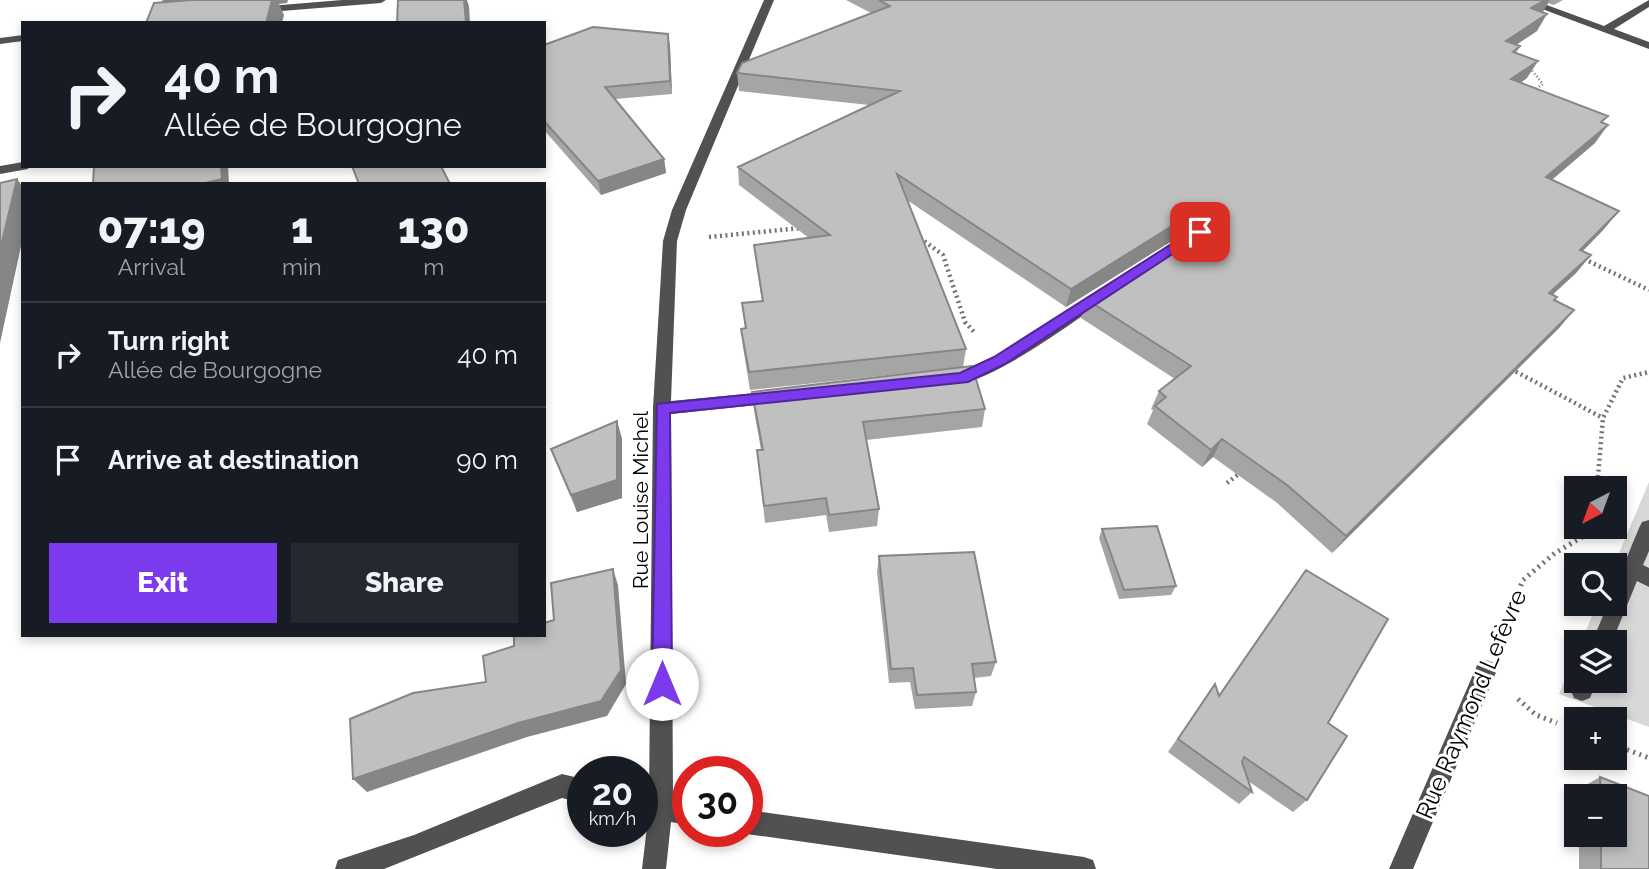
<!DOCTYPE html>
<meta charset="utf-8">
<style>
:root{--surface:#171b24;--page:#242831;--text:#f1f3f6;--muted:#9ea1a6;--line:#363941;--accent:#7c3aed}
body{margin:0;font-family:Raleway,sans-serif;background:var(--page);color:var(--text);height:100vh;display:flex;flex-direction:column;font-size:26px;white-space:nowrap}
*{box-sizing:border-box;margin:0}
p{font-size:23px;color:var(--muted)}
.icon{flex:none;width:38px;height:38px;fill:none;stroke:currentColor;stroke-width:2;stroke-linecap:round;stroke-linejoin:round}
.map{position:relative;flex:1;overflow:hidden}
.details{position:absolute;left:21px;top:182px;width:525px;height:455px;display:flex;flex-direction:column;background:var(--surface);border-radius:0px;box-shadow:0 4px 10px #0003}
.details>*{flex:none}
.hud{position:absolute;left:21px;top:21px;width:525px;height:147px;border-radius:0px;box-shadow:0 4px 10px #0003;background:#171b24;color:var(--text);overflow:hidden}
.needle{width:46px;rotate:221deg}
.fabs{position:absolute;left:1564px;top:476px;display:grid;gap:14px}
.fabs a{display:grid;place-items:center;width:63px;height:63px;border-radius:0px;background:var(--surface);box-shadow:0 4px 10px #0003;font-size:35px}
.speed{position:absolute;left:567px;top:756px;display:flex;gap:14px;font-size:35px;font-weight:700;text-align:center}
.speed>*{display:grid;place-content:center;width:91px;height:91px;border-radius:50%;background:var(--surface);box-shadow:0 4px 10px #0003;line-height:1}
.speed small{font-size:18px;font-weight:400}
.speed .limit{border:10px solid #d22;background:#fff;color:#111}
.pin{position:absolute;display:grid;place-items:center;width:60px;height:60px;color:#fff;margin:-30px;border-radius:14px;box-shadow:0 4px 10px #0006}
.me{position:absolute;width:77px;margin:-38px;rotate:0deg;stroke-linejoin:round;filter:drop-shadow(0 0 5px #0008)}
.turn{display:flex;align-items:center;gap:24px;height:147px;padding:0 28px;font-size:32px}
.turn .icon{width:91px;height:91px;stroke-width:2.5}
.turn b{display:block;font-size:49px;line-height:60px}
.eta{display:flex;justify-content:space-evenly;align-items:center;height:119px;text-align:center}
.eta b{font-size:42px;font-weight:800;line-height:49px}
.cta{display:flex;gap:14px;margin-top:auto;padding:14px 28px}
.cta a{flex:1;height:80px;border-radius:0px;background:var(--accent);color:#fff;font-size:28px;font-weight:800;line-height:80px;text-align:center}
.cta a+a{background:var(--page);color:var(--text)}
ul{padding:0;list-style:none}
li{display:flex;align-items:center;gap:21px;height:105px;padding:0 28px;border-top:2px solid var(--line)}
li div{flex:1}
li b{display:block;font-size:26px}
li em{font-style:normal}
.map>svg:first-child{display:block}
.green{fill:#d8d8d8}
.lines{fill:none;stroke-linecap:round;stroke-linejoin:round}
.path-far2{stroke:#737373;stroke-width:2.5;stroke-dasharray:1 2.5;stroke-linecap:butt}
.path-far1{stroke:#737373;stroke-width:4.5;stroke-dasharray:2 3.5;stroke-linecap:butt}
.path{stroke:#737373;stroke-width:5;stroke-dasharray:2 4.5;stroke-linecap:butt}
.minor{fill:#515151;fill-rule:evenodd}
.wall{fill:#a5a5a5}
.shaded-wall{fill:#868686}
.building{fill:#c0c0c0;stroke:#868686;stroke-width:2}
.route{fill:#7c3aed;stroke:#51269a;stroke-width:2}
.labels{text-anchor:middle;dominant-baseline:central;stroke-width:6;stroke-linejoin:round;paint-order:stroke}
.street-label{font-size:21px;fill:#000;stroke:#fff}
.near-street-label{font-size:24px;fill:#000;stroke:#fff}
</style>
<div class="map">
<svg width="1649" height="869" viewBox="0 0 1649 869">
<rect width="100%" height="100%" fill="#fff"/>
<!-- green -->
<path class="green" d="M1649 482V727L1559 694 1577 652V681H1615V642H1581L1597 604H1615L1614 565Z"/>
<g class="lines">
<!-- path-far2 -->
<path class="path-far2" d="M1530 68 1543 84 1532 91"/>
<!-- path-far1 -->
<path class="path-far1" d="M709 237 801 228
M920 238 943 255 965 322 975 333
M1584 259 1649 290
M1511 369 1603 418
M1227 483 1240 473
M1597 488 1603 418 1623 378 1649 372"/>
<!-- path -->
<path class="path" d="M1501 634 1523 580 1555 553 1589 533 1590 527
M1518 699 1536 715 1557 723
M1615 745 1649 758"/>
<!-- minor -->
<path class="minor" d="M342 0H386L381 3 257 13 252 10 257 7Z
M764 0H774L686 210 677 241 671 401 777 391 785 397 777 403 671 414 673 799 688 801V825L671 822 666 869H642L648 818 642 817V793L649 795 653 408 663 241 672 210Z
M1518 0H1533L1604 26 1649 0V7L1614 29 1649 42V49Z
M23 35V41L0 44V38Z
M23 162V166H29L28 169 0 174V166Z
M1103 289 1108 290 1111 294 1108 298C1078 318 979 394 945 383L943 379 945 375 964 370 1002 353Z
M1649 520V551L1643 565 1649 568V587L1637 581 1612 642H1592L1608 604H1615V586L1639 528 1642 522Z
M1486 660 1494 663 1497 670 1413 869H1389L1478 663Z
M1577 678V681H1597L1590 698 1582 701 1574 698 1571 691Z
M562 774 583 779V803L562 798 384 869H335L338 860 414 835Z
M747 810 1084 857 1093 860 1096 869H997L747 834 741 831H747Z"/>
</g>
<!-- wall -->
<path class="wall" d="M846 0H1563L1554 5 1548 3 1542 12 1537 31 1516 45 1520 46 1516 53 1527 78 1520 83 1604 123 1595 143 1551 180 1604 229 1583 251 1591 255 1576 273 1552 295 1557 297 1555 300 1574 310 1559 328 1332 553 1276 502 1213 457 1202 467 1147 424 1153 410 1151 409 1159 391 1175 379 1081 318 1086 299 1199 227H1194L1066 307 907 200 966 349 963 367 750 390 743 347 741 329 745 328 742 303 762 301 756 263 754 245 809 238 739 185 738 167 869 105 739 91 737 73 871 13Z
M668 34 670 47 672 94 615 99 664 159 666 173 601 195 544 130V45Z
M752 392 985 409 982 427 866 440 879 509 877 526 829 532 826 515 765 523 759 468 761 450 754 410Z
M617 421 622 439V498L577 512 551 449Z
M1102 529 1176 586 1171 595 1119 599 1099 538Z
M879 556 996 662 991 676 974 678 976 692 972 706 915 709 910 682 889 683 877 572Z
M1306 570 1328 723 1307 800 1293 812 1248 781 1252 792 1239 804 1168 752 1215 684 1219 695Z
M1600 777 1601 796H1579V789Z
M1579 835H1615L1649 869H1579Z"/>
<!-- shaded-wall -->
<path class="shaded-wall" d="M162 0H288L287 3 279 4 284 15 282 23H266L171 15Z
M464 0H467L469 6 470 23H466Z
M1545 0H1550L1543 12 1531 8Z
M1547 14 1537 31 1496 58 1506 41Z
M668 34 670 47 672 94 670 81Z
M1538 61 1527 78 1500 97 1511 79Z
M1608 125 1595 143 1533 196 1546 177Z
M664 159 666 173 601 195 598 181Z
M221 166H228L229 184H201Z
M17 179 23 187V237L0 343V250Z
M1201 208 1194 227 1066 307 1071 289Z
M1619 211 1604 229 1566 268 1580 250Z
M1591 255 1576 273 1534 312 1549 293Z
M1574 310 1559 328 1332 553 1346 536Z
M617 421 622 439V498L577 512 571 495Z
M1222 439 1213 457 1202 467 1211 450Z
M613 569 618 585 626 684 607 716 527 737 367 792 353 779 518 723Z"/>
<!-- building -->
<path class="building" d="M191 0H272L266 23H146L154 3Z
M398 0H464L466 23H397Z
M879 0H1545L1531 8 1547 14 1506 41 1520 46 1513 52 1538 61 1511 79 1608 116 1601 122 1608 125 1546 177 1619 211 1580 250 1591 255 1549 293 1557 297 1554 300 1574 310 1346 536 1287 485 1222 439 1211 450 1155 406 1166 397 1159 391 1191 366 1086 299 1216 216 1212 208H1201L1071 289 897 174 966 349 749 372 741 329 746 328 742 303 763 301 754 245 830 235 738 167 900 91 737 73 742 63 890 6Z
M593 27 668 34 670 81 605 87 664 159 598 181 544 121V45Z
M94 166H221L222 179 201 184H93Z
M352 166H441L450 184H359Z
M17 179 0 250V183Z
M972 366 985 409 863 422 879 509 829 515 826 498 764 506 757 450H763L752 392Z
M617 421V480L571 495 551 449Z
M1157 526 1176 586 1124 590 1102 529Z
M974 552 996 662 972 664 976 692 917 695 913 668 891 669 879 556Z
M613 569 621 670 601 701 518 723 353 779 350 719 413 693 486 682 483 656 514 646V635H544V623L554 620 551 583Z
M1306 570 1388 619 1328 723 1347 736 1307 800 1244 757 1242 762 1252 792 1178 739 1215 684 1219 696Z
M1600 777 1649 796V869H1601V835H1615V796H1601Z"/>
<!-- route -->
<path class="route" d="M1195 229 1206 232 1005 364 968 382 670 413 672 684 669 690 662 693 655 690 652 684 657 404 960 373 994 357Z"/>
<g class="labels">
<!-- street labels -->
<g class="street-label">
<text transform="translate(640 500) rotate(-90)">Rue Louise Michel</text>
</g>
<!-- near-street labels -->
<g class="near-street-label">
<text transform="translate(1471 704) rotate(-67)">Rue Raymond Lefèvre</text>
</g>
</g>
</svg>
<div class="fabs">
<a><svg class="needle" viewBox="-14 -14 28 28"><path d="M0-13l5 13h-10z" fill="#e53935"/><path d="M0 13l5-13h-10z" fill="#9ea1a6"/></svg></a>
<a><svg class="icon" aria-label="search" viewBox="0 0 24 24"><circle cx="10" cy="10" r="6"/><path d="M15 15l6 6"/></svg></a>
<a><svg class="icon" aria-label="layers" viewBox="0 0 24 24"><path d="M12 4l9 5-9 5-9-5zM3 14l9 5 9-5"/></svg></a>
<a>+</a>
<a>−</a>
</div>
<div class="speed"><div>20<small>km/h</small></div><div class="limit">30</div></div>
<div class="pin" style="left:1200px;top:232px;background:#d93025"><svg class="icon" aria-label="arrive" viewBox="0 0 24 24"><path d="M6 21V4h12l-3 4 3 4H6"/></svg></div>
<svg class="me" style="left:662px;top:684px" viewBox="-20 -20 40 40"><circle r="19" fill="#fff"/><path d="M0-13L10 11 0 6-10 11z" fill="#7c3aed"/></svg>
<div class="hud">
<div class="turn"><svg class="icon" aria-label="right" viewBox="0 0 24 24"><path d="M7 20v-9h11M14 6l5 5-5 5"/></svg><div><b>40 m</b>Allée de Bourgogne</div></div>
</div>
<section class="details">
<div class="eta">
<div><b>07:19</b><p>Arrival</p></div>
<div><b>1</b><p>min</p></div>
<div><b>130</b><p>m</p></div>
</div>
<ul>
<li><svg class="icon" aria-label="right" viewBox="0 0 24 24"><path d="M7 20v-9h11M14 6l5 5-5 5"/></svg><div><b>Turn right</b><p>Allée de Bourgogne</p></div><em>40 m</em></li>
<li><svg class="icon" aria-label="arrive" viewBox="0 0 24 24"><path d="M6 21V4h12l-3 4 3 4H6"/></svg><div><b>Arrive at destination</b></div><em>90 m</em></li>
</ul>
<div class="cta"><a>Exit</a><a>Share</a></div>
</section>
</div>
